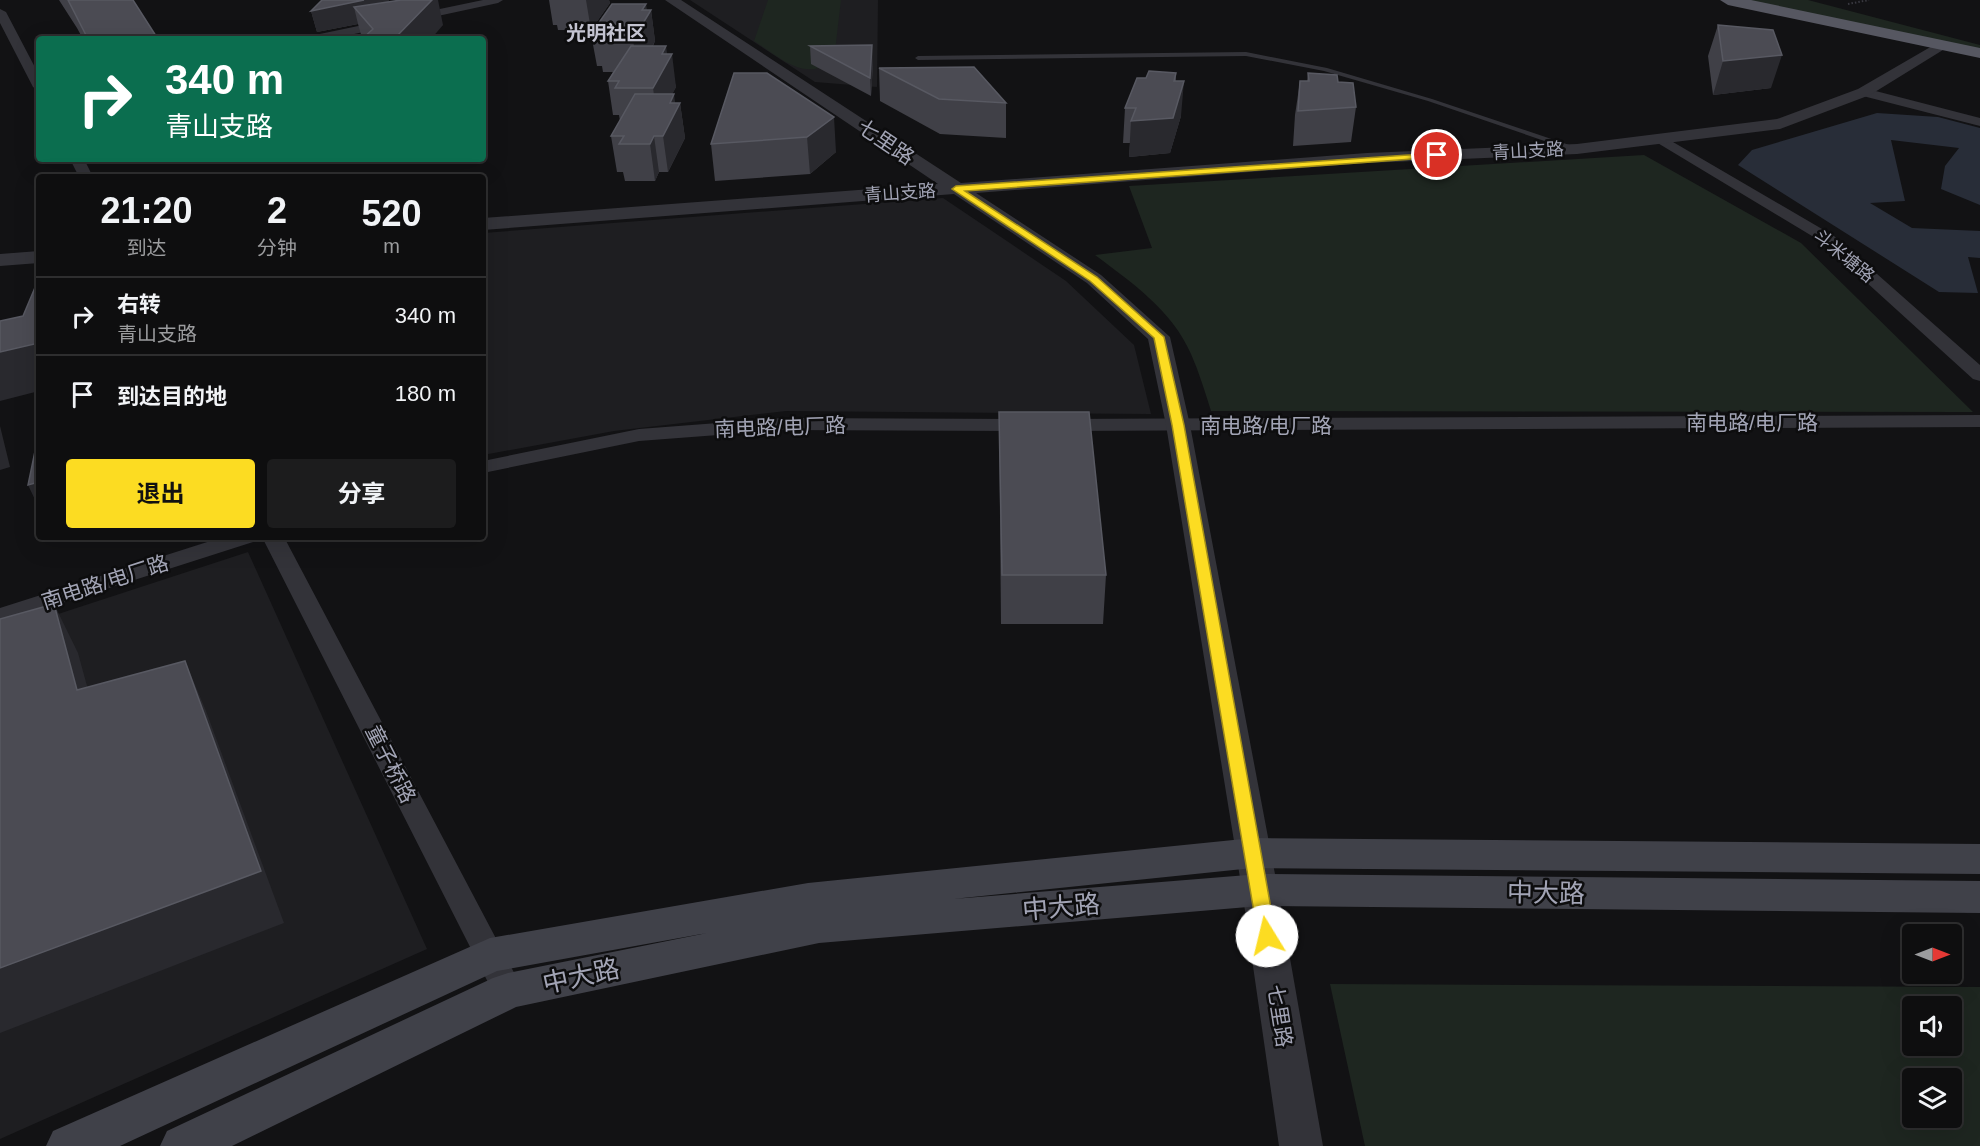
<!DOCTYPE html>
<html lang="zh">
<meta charset="utf-8">
<style>
:root{--surface:#0e0e0f;--page:#1c1c1d;--text:#f1f3f6;--muted:#9b9c9e;--line:#2e2e2f;--accent:#fcdc22}
body{margin:0;font-family:Arial,"Noto Sans SC",sans-serif;background:var(--page);color:var(--text);height:100vh;display:flex;flex-direction:column;font-size:22px;white-space:nowrap}
*{box-sizing:border-box;margin:0}
p{font-size:20px;color:var(--muted)}
.icon{flex:none;width:33px;height:33px;fill:none;stroke:currentColor;stroke-width:2;stroke-linecap:round;stroke-linejoin:round}
.map{position:relative;flex:1;overflow:hidden}
.side{position:absolute;left:36px;top:174px;width:450px;height:366px;display:flex;flex-direction:column;background:var(--surface);border-radius:6px;box-shadow:0 6px 24px #0002,0 0 0 2px var(--line)}
.side>*{flex:none}
.guide{position:absolute;left:36px;top:36px;width:450px;height:126px;border-radius:6px;box-shadow:0 6px 24px #0002,0 0 0 2px var(--line);background:#0b6e4f;color:#fff;overflow:hidden}
.needle{width:39px;rotate:90deg}
.fabs{position:absolute;left:1902px;top:924px;display:grid;gap:12px}
.fabs a{display:grid;place-items:center;width:60px;height:60px;border-radius:6px;background:var(--surface);box-shadow:0 6px 24px #0002,0 0 0 2px var(--line);font-size:30px}
.pin{position:absolute;display:grid;place-items:center;width:51px;height:51px;color:#fff;margin:-26px;border:3px solid #fff;border-radius:50%;box-shadow:0 2px 6px #0007}
.me{position:absolute;width:66px;margin:-33px;rotate:351deg;stroke-linejoin:round;filter:drop-shadow(0 0 4px #0008)}
.turn{display:flex;align-items:center;gap:21px;height:126px;padding:0 30px;font-size:27px}
.turn .icon{width:78px;height:78px;stroke-width:2.5}
.turn b{display:block;font-size:42px;line-height:51px}
.eta{display:flex;justify-content:space-evenly;align-items:center;height:102px;text-align:center}
.eta b{font-size:36px;font-weight:700;line-height:42px}
.primary-button{display:flex;gap:12px;margin-top:auto;padding:12px 30px}
.primary-button a{flex:1;height:69px;border-radius:6px;background:var(--accent);color:#111;font-size:24px;font-weight:700;line-height:69px;text-align:center}
.primary-button a+a{background:var(--page);color:var(--text)}
ul{padding:0;list-style:none}
li{display:flex;align-items:center;gap:18px;height:78px;padding:0 30px;border-top:2px solid var(--line)}
li div{flex:1}
li b{display:block;font-size:22px}
li em{font-style:normal}
.map>svg:first-child{display:block}
.built{fill:#1e1e21}
.green{fill:#1e2620;fill-rule:evenodd}
.water{fill:#282d38}
.lines{fill:none;stroke-linecap:round;stroke-linejoin:round}
.path{stroke:#393940;stroke-width:2;stroke-dasharray:1.5 2;stroke-linecap:butt}
.service{fill:#333339;fill-rule:evenodd}
.minor{fill:#333339;fill-rule:evenodd}
.tertiary{fill:#333339;fill-rule:evenodd}
.secondary{fill:#404149;fill-rule:evenodd}
.trunk{fill:#565761;fill-rule:evenodd}
.wall{fill:#404047}
.shaded-wall{fill:#29292e}
.building{fill:#4b4b53;stroke:#585962;stroke-width:1.5}
.route{fill:#fcdc22;stroke:#a48f16;stroke-width:1.5}
.labels{text-anchor:middle;dominant-baseline:central;stroke-width:5;stroke-linejoin:round;paint-order:stroke}
.far-street-label{font-size:18px;fill:#a2a4b5;stroke:#0d0d0e}
.far-quarter-label{font-size:20px;font-weight:bold;fill:#c4c4d1;stroke:#0d0d0e}
.street-label{font-size:21px;fill:#a2a4b5;stroke:#0d0d0e}
.near-street-label{font-size:26px;fill:#a2a4b5;stroke:#0d0d0e}
</style>
<div class="map">
<svg width="1980" height="1146" viewBox="0 0 1980 1146">
<rect width="100%" height="100%" fill="#121214"/>
<!-- built -->
<path class="built" d="M690 0H878L877 87 815 82Z
M943 198 1066 281 1134 345 1151 414 786 411 614 431 483 455V233Z
M248 552 427 949 0 1139V633Z"/>
<!-- green -->
<path class="green" d="M768 0H841L834 60C804 83 781 58 754 41Z
M1742 0H1808L1980 45V50Z
M1644 155 1801 243 1973 412 1211 411C1205 392 1199 372 1191 354 1172 310 1131 282 1095 255L1152 248 1129 186Z
M1330 984 1980 987V1146H1365ZM1952 1006V1046H1912V1006ZM1952 1078V1118H1912V1078Z"/>
<!-- water -->
<path class="water" d="M1877 113 1938 117 1980 128V205L1941 189 1945 166 1959 148 1891 140 1905 201 1870 203 1912 228 1980 231V258L1968 257 1978 293 1939 292 1738 165 1752 150Z"/>
<g class="lines">
<!-- path -->
<path class="path" d="M1848 4 1869 0"/>
<!-- service -->
<path class="service" d="M1246 52 1327 68 1432 99 1581 149 1574 151 1428 101 1324 71 1246 56 918 60 915 58 918 56Z"/>
<!-- minor -->
<path class="minor" d="M483 0H503L498 3 331 39H309L315 35Z
M0 9 6 12 39 75V91L33 87 0 23Z
M1864 88 1980 118V126L1859 95 1858 92 1859 89Z
M1661 135 1834 236 1980 365V381L1973 379 1822 242 1656 142 1654 139Z
M70 159H84L93 177H79Z
M1980 415V427L1061 431 1054 429 1051 425 1054 421 1061 419Z
M783 418 1028 419 1035 421 1038 425 1035 429 1028 431 783 430 639 441 483 473V461L639 429Z
M223 537H256L253 542 0 623V608Z
M262 537H284L519 982 523 991 519 1000 508 1004 497 1000Z"/>
<!-- tertiary -->
<path class="tertiary" d="M665 0H681L961 183 1367 153 1577 144 1777 119 1858 89 1939 42 1944 41 1951 45 1870 95 1780 129 1577 154 1367 163 976 193 1101 275 1170 337 1190 425 1278 890 1323 1146H1279L1242 890 1166 425 1148 339 1087 283 954 194 483 230V218L938 184Z
M39 251V263L0 266V254Z"/>
<!-- secondary -->
<path class="secondary" d="M1253 838 1980 844V874L1253 868 953 899 1260 874 1980 881V913L1260 906 819 943 516 1007 232 1146H160L167 1131 493 978 508 973 707 933 497 971 120 1146H46L53 1131 490 938 808 883Z"/>
<!-- trunk -->
<path class="trunk" d="M1720 0H1751L1980 48V58L1728 5Z"/>
</g>
<!-- wall -->
<path class="wall" d="M59 0H133L157 39H83L77 28Z
M322 0H389L387 2 443 25 362 38 358 24 317 32 311 11Z
M549 0H609L610 3 591 30H558L557 25H553Z
M647 10H651L655 41 653 46 667 54 676 87 672 94 675 103H680L685 138 668 172H659L655 181H625L623 172H617L611 136 620 121 619 115H613L608 81 613 72H603L602 66H597L591 34Z
M1718 25 1771 88 1713 95 1708 56Z
M810 46 873 63 871 96 811 64Z
M879 68 1006 103V138L940 134 880 101Z
M734 73 836 152 810 174 715 181 711 144Z
M1176 73V81L1181 116 1170 153 1129 157 1130 143H1123L1125 108 1146 78Z
M1308 73 1338 82 1356 107 1351 142 1293 146 1295 115 1300 81H1307Z
M999 412 1106 575 1103 624H1001Z"/>
<!-- shaded-wall -->
<path class="shaded-wall" d="M364 0H389L370 21 354 7 358 24 317 32 311 11Z
M432 0H438L443 25 431 39H394Z
M586 0H609L610 3 591 30Z
M646 4 648 16 651 10 655 41 638 72 633 40 642 10Z
M156 36 157 39H134Z
M872 45 873 63 871 96 870 78Z
M666 46 668 60 672 54 676 87 658 123 653 88 662 54Z
M1782 55 1771 88 1713 95 1723 61Z
M1184 81 1181 116 1170 153 1129 157 1131 121Z
M674 94 676 110 680 103 685 138 668 172 663 136 670 103Z
M834 117 836 152 810 174 807 137Z
M654 136 659 172 655 181 650 144Z
M39 343V391L0 401V352Z
M0 426 10 467 0 470Z
M39 482V508L28 485Z
M54 604 78 653 102 741 77 690Z
M185 661 206 711 284 923 0 1033V968Z"/>
<!-- building -->
<path class="building" d="M68 0H133L156 36 134 39H88Z
M322 0H364L311 11Z
M401 0H432L394 39H362L373 29 354 7Z
M612 4H646L642 10H651L633 40H597L602 34H591Z
M1718 25 1773 30 1782 55 1723 61Z
M872 45 870 78 810 46Z
M631 46H666L662 54H672L653 88H615L619 81H608Z
M974 67 1006 103 939 99 879 68Z
M1149 71 1176 73 1174 81H1184L1173 118 1131 121 1136 108H1125L1137 78H1146Z
M734 73H767L834 117 807 137 711 144Z
M1308 73 1337 75 1338 82 1353 83 1356 107 1298 111 1300 81H1309Z
M635 94H674L670 103H680L663 136H654L650 144H619L624 136H611Z
M39 278V343L0 352V321L23 316Z
M999 412H1089L1106 575H1002Z
M39 432V482L28 485Z
M54 604 77 690 185 661 261 871 0 968V619Z"/>
<!-- route -->
<path class="route" d="M1437 153H1440V157L965 191 1097 277 1164 337 1184 425 1276 936 1274 942 1267 944 1261 942 1258 936 1172 425 1154 338 1090 281 952 189 956 186Z"/>
<g class="labels">
<!-- far-street labels -->
<g class="far-street-label">
<text transform="translate(1528 151) rotate(-3)">青山支路</text>
<text transform="translate(900 193) rotate(-4)">青山支路</text>
<text transform="translate(1844 256) rotate(39)">斗米塘路</text>
</g>
<!-- far-quarter labels -->
<g class="far-quarter-label">
<text x="606" y="33">光明社区</text>
</g>
<!-- street labels -->
<g class="street-label">
<text transform="translate(886 142) rotate(34)">七里路</text>
<text x="1752" y="422">南电路/电厂路</text>
<text x="1266" y="425">南电路/电厂路</text>
<text transform="translate(780 427) rotate(-2)">南电路/电厂路</text>
<text transform="translate(105 582) rotate(-18)">南电路/电厂路</text>
<text transform="translate(391 764) rotate(63)">童子桥路</text>
<text transform="translate(1280 1016) rotate(81)">七里路</text>
</g>
<!-- near-street labels -->
<g class="near-street-label">
<text transform="translate(1546 893) rotate(1)">中大路</text>
<text transform="translate(1061 907) rotate(-5)">中大路</text>
<text transform="translate(581 976) rotate(-12)">中大路</text>
</g>
</g>
</svg>
<div class="fabs">
<a><svg class="needle" viewBox="-14 -14 28 28"><path d="M0-13l5 13h-10z" fill="#e53935"/><path d="M0 13l5-13h-10z" fill="#9b9c9e"/></svg></a>
<a><svg class="icon" aria-label="sound" viewBox="0 0 24 24"><path d="M4 9h4l5-4v14l-5-4H4zM17 9q2 3 0 6"/></svg></a>
<a><svg class="icon" aria-label="layers" viewBox="0 0 24 24"><path d="M12 4l9 5-9 5-9-5zM3 14l9 5 9-5"/></svg></a>
</div>
<div class="pin" style="left:1437px;top:155px;background:#d93025"><svg class="icon" aria-label="arrive" viewBox="0 0 24 24"><path d="M6 21V4h12l-3 4 3 4H6"/></svg></div>
<svg class="me" style="left:1267px;top:936px" viewBox="-20 -20 40 40"><circle r="19" fill="#fff"/><path d="M0-13L10 11 0 6-10 11z" fill="#fcdc22"/></svg>
<div class="guide">
<div class="turn"><svg class="icon" aria-label="right" viewBox="0 0 24 24"><path d="M7 20v-9h11M14 6l5 5-5 5"/></svg><div><b>340 m</b>青山支路</div></div>
</div>
<section class="side">
<div class="eta">
<div><b>21:20</b><p>到达</p></div>
<div><b>2</b><p>分钟</p></div>
<div><b>520</b><p>m</p></div>
</div>
<ul>
<li><svg class="icon" aria-label="right" viewBox="0 0 24 24"><path d="M7 20v-9h11M14 6l5 5-5 5"/></svg><div><b>右转</b><p>青山支路</p></div><em>340 m</em></li>
<li><svg class="icon" aria-label="arrive" viewBox="0 0 24 24"><path d="M6 21V4h12l-3 4 3 4H6"/></svg><div><b>到达目的地</b></div><em>180 m</em></li>
</ul>
<div class="primary-button"><a>退出</a><a>分享</a></div>
</section>
</div>
